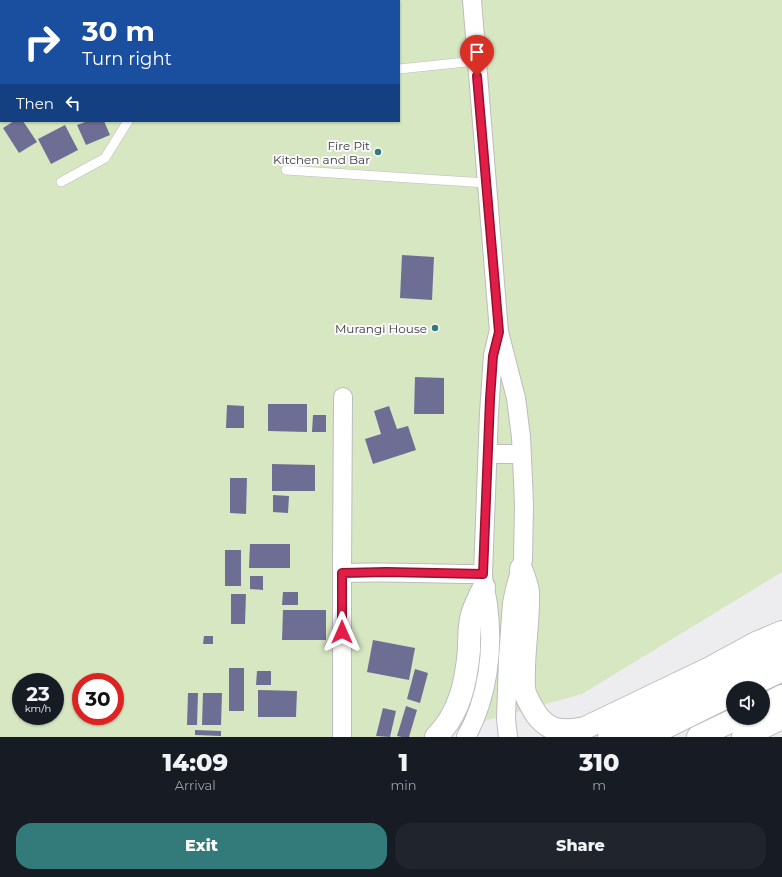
<!DOCTYPE html>
<style>
:root{--surface:#171b24;--page:#20242c;--text:#f1f3f6;--muted:#9ea1a6;--accent:#327b7a}
body{margin:0;font-family:Montserrat,sans-serif;background:var(--page);color:var(--text);height:100vh;display:flex;flex-direction:column;font-size:15px;white-space:nowrap}
*{box-sizing:border-box;margin:0}
p{font-size:13px;color:var(--muted)}
.icon{flex:none;width:22px;height:22px;fill:none;stroke:currentColor;stroke-width:2;stroke-linecap:round;stroke-linejoin:round}
.map{position:relative;height:737px;overflow:hidden}
.drawer{display:flex;flex-direction:column;background:var(--surface);flex:1}
.drawer>*{flex:none}
.top-card{position:absolute;left:0px;top:0px;width:400px;height:122px;box-shadow:0 1px 3px #0004;background:#1a4fa0;color:#fff;overflow:hidden}
.buttons{position:absolute;left:726px;top:681px;display:grid;gap:8px}
.buttons a{display:grid;place-items:center;width:44px;height:44px;border-radius:50%;background:var(--surface);box-shadow:0 1px 3px #0004;font-size:20px}
.speed{position:absolute;left:12px;top:673px;display:flex;gap:8px;font-size:20px;font-weight:700;text-align:center}
.speed>*{display:grid;place-content:center;width:52px;height:52px;border-radius:50%;background:var(--surface);box-shadow:0 1px 3px #0004;line-height:1}
.speed small{font-size:10px;font-weight:400}
.speed .limit{border:6px solid #d22;background:#fff;color:#111}
.pin{position:absolute;display:grid;place-items:center;width:34px;height:34px;color:#fff;margin:-41px -17px;border-radius:50% 50% 50% 0;rotate:-45deg;box-shadow:0 0 4px #0007}
.pin .icon{rotate:45deg}
.me{position:absolute;width:44px;margin:-22px;rotate:0deg;stroke-linejoin:round;filter:drop-shadow(0 0 3px #0008)}
.turn{display:flex;align-items:center;gap:14px;height:84px;padding:0 16px;font-size:18px}
.turn .icon{width:52px;height:52px;stroke-width:2.5}
.turn b{display:block;font-size:28px;line-height:34px}
.then{display:flex;align-items:center;height:38px;padding:0 16px;background:#0003;gap:8px;font-size:15px}
.eta{display:flex;justify-content:space-evenly;align-items:center;height:68px;text-align:center}
.eta b{font-size:24px;font-weight:800;line-height:28px}
.primary-button{display:flex;gap:8px;margin-top:auto;padding:8px 16px}
.primary-button a{flex:1;height:46px;border-radius:16px;background:var(--accent);color:#fff;font-size:16px;font-weight:800;line-height:46px;text-align:center}
.primary-button a+a{background:var(--page);color:var(--text)}
.map>svg:first-child{display:block}
.green{fill:#d6e7c2;fill-rule:evenodd}
.building{fill:#6e6e95}
.lines{fill:none;stroke-linecap:round;stroke-linejoin:round}
.lane-casing{stroke:#bcbcbf;stroke-width:10}
.street-casing{stroke:#bcbcbf;stroke-width:20}
.secondary-casing{stroke:#bcbcbf;stroke-width:24}
.primary-casing{stroke:#bcbcbf;stroke-width:24}
.lane{stroke:#fff;stroke-width:9}
.street{stroke:#fff;stroke-width:18}
.secondary{stroke:#fff;stroke-width:22}
.primary{stroke:#fff;stroke-width:22}
.route-casing{stroke:#92132f;stroke-width:10}
.route{stroke:#e11d48;stroke-width:7}
.poi-dot{fill:#327b7a;stroke:#fafafd;stroke-width:1.5}
.labels{text-anchor:middle;dominant-baseline:central;stroke-width:4;stroke-linejoin:round;paint-order:stroke}
.poi-label{font-size:12px;fill:#3b3b3c;stroke:#fafafd;text-anchor:end}
</style>
<div class="map">
<svg width="782" height="737" viewBox="0 0 782 737">
<rect width="100%" height="100%" fill="#ededf0"/>
<!-- green -->
<path class="green" d="M0 0H782V572L582 694 427 737H0ZM1 1H399V121H1ZM21 682H55V716H21ZM81 682H115V716H81Z"/>
<!-- building -->
<path class="building" d="M14 121H23L37 142 19 153 3 128Z
M88 121H104L110 135 86 145 77 125Z
M65 125 78 150 51 164 38 139Z
M402 255 434 257 432 300 400 298Z
M415 377 444 378V414H414Z
M268 404H307V432L268 431Z
M227 405 244 406V428H226Z
M389 406 397 429 408 426 416 450 373 464 365 439 381 434 374 411Z
M313 415H326V432H312Z
M272 464 315 465V491H272Z
M230 478H247L246 514 230 513Z
M273 495 289 496 288 513 273 512Z
M250 544H290V568H249Z
M225 550H241V586H225Z
M250 576H263V590L250 589Z
M283 592H298V605H282Z
M231 594H246L245 624H231Z
M283 610H326V640H282Z
M204 636H213V644H203Z
M373 640 415 648 409 680 367 672Z
M229 668H244V711H229Z
M415 669 428 673 420 703 407 699Z
M257 671H271V685H256Z
M258 690 297 691 296 717H258Z
M188 693H198L197 725H187Z
M203 693H222L221 725H202Z
M406 706 417 710 409 737H402L397 736Z
M383 708 396 711 390 737 376 736Z
M195 730 221 731V736L195 735Z"/>
<g class="lines">
<defs>
<path id="lane" d="M161 0V1
M399 69 476 61
M286 170 486 183
M61 182 105 158 128 121"/>
<path id="street" d="M472 0 499 332 516 398 521 437 523 480 524 505 523 560 515 589 512 603 508 659 506 719 508 737
M488 454H522
M342 573 343 397
M342 737V573C389 571 436 574 483 574
M466 737C488 698 494 649 488 605 487 594 483 586 483 574L489 413 493 355 498 334"/>
<path id="secondary" d="M745 688 782 670
M763 706 782 696
M646 737 733 694
M698 737 738 718"/>
<path id="primary" d="M521 569C524 577 527 584 528 592 529 619 524 645 524 671 524 678 523 686 525 693 528 701 532 707 536 714 550 733 564 732 585 728L710 668 756 643 782 632
M436 737C460 713 466 682 469 650 469 640 469 629 471 619 473 608 479 598 484 587
M609 737 710 691 782 654
M743 737 782 718"/>
</defs>
<!-- lane casing -->
<use href="#lane" class="lane-casing"/>
<!-- street casing -->
<use href="#street" class="street-casing"/>
<!-- secondary casing -->
<use href="#secondary" class="secondary-casing"/>
<!-- primary casing -->
<use href="#primary" class="primary-casing"/>
<!-- lane -->
<use href="#lane" class="lane"/>
<!-- street -->
<use href="#street" class="street"/>
<!-- secondary -->
<use href="#secondary" class="secondary"/>
<!-- primary -->
<use href="#primary" class="primary"/>
</g>
<g class="lines">
<defs>
<path id="route" d="M342 632V573L387 572 483 574 490 399 493 356 499 332 477 76"/>
</defs>
<!-- route casing -->
<use href="#route" class="route-casing"/>
<!-- route -->
<use href="#route" class="route"/>
</g>
<!-- markers -->
<g class="poi-dot">
<circle cx="378" cy="152" r="4"/>
<circle cx="435" cy="328" r="4"/>
</g>
<g class="labels">
<!-- poi labels -->
<g class="poi-label">
<text x="370" y="145">Fire Pit<tspan x="370" dy="14">Kitchen and Bar</tspan></text>
<text x="427" y="328">Murangi House</text>
</g>
</g>
</svg>
<div class="buttons">
<a><svg class="icon" aria-label="sound" viewBox="0 0 24 24"><path d="M4 9h4l5-4v14l-5-4H4zM17 9q2 3 0 6"/></svg></a>
</div>
<div class="speed"><div>23<small>km/h</small></div><div class="limit">30</div></div>
<div class="pin" style="left:477px;top:76px;background:#d93025"><svg class="icon" aria-label="arrive" viewBox="0 0 24 24"><path d="M6 21V4h12l-3 4 3 4H6"/></svg></div>
<svg class="me" style="left:342px;top:632px" viewBox="-20 -20 40 40"><path d="M0-17L14 15 0 8-14 15z" fill="#e11d48" stroke="#fff" stroke-width="4"/></svg>
<div class="top-card">
<div class="turn"><svg class="icon" aria-label="right" viewBox="0 0 24 24"><path d="M7 20v-9h11M14 6l5 5-5 5"/></svg><div><b>30 m</b>Turn right</div></div>
<div class="then">Then<svg class="icon" aria-label="left" viewBox="0 0 24 24"><path d="M17 20v-9H6M10 6l-5 5 5 5"/></svg></div>
</div>
</div>
<section class="drawer">
<div class="eta">
<div><b>14:09</b><p>Arrival</p></div>
<div><b>1</b><p>min</p></div>
<div><b>310</b><p>m</p></div>
</div>
<div class="primary-button"><a>Exit</a><a>Share</a></div>
</section>
